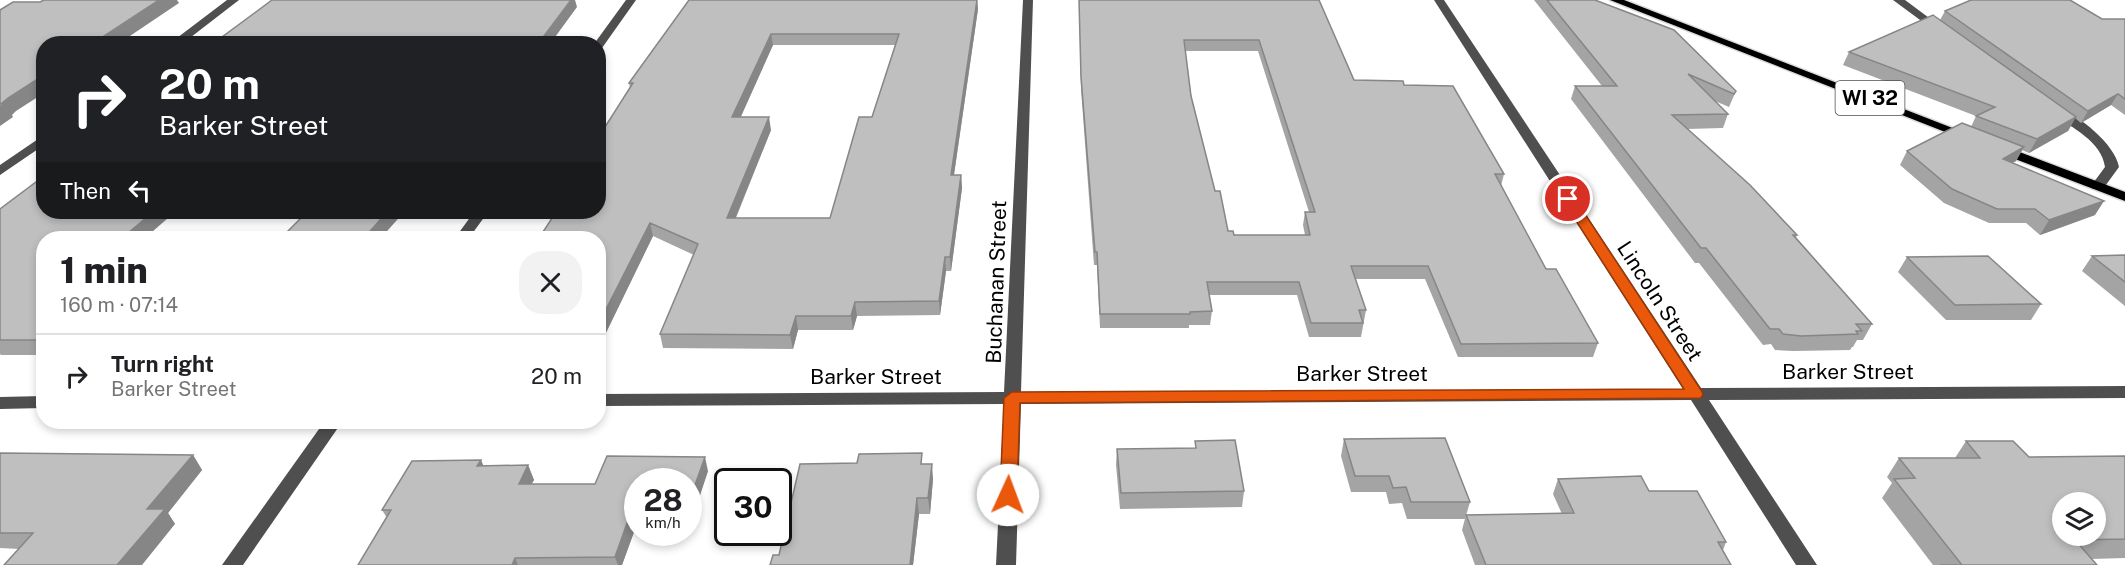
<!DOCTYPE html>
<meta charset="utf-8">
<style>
:root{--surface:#fff;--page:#f2f2f2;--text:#202124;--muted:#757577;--line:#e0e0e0}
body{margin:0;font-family:"Public Sans",sans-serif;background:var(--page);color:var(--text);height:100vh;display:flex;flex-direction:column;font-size:22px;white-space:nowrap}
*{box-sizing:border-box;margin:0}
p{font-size:20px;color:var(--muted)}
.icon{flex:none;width:33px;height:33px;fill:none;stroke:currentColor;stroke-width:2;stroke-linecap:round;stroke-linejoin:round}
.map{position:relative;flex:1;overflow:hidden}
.details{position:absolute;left:36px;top:231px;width:570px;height:198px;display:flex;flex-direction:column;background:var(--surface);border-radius:24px;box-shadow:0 3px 9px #0003}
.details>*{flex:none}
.guide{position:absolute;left:36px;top:36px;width:570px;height:183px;border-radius:24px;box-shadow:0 3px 9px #0003;background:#202124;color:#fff;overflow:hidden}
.tools{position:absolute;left:2052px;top:492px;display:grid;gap:12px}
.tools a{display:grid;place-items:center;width:54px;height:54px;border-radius:50%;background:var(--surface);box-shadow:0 3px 9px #0003;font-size:30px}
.speed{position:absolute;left:624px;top:468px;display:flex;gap:12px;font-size:30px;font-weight:700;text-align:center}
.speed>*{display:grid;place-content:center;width:78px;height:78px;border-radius:50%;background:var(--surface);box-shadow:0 3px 9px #0003;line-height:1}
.speed small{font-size:15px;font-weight:400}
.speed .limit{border:3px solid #111;border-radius:9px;background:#fff;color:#111}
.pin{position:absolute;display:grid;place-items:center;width:51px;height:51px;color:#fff;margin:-26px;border:3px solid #fff;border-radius:50%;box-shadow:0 2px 6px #0007}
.me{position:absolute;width:66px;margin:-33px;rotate:2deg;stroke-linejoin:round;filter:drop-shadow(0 0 4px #0008)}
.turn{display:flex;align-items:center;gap:21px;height:126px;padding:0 24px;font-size:27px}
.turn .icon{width:78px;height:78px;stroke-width:2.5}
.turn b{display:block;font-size:42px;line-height:51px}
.then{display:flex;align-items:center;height:57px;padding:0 24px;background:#0003;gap:12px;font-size:22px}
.round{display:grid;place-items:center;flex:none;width:63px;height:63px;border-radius:24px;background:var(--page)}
.head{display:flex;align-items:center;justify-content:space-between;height:102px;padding:0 24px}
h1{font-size:36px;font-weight:800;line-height:45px}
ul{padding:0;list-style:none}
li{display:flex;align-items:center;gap:18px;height:84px;padding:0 24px;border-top:2px solid var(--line)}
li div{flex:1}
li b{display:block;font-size:22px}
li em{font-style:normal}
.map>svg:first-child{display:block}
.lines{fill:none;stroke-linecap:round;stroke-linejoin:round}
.major-casing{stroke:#dbdbdb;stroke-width:3}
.minor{fill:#4f4f4f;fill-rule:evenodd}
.major{fill:#000;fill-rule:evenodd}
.wall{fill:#a4a4a4;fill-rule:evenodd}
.shaded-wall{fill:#868686}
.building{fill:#bfbfbf;stroke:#868686;stroke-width:1.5;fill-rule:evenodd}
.route{fill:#ea580c;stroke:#983908;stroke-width:1.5}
.labels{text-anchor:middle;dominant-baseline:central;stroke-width:5;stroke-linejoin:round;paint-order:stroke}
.shield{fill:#fff;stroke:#4c4c4c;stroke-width:1.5}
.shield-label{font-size:20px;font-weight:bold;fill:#000}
.street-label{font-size:21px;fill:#000;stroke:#fff}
</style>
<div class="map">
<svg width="2125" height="565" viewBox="0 0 2125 565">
<rect width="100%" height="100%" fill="#fff"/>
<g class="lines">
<defs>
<path id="major" d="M1610 0H1624L1973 136 1971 139H1963Z
M2001 145 2125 192V201L1997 152V146Z"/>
</defs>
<!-- major casing -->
<use href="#major" class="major-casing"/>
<!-- minor -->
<path class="minor" d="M227 0H239L182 44H169Z
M626 0H636L602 48 598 49V44H594Z
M1023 0H1033L1021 392 1683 389 1434 0H1444L1701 388 2125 386V398L1709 400 1817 565H1796L1691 400 1021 404 1016 565H996L1004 404 598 406V394L1004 392Z
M1893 0H1905L1944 29 1935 31Z
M2057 108C2078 114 2115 144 2119 167L2103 189H2093L2091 186 2105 167C2102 142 2072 127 2053 115L2051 112Z
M44 135V145L0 175V165Z
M474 212H488L469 238H455Z
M44 396V408L0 409V397Z
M324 422H342L243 565H222Z"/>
<!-- major -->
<use href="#major" class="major"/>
</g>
<!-- wall -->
<path class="wall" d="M689 0H977L978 9 954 175H961L962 188 951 271H946L940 315 857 316 853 330H798L793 349 663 348 660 334 694 255 653 236 601 343H598V212L630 88 629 83ZM773 45H895L872 117 830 218H736L771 130 740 117Z
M1079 0H1319L1354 80 1404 85 1504 174 1501 186 1546 269 1598 343 1593 357H1458L1425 279H1355L1366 310 1361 337H1309L1297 295H1209L1212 311 1210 325H1189V328H1100L1097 265H1094L1081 89ZM1185 51H1258L1309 212H1305L1303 225 1305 235H1234L1228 231 1215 191 1191 96Z
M1534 0H1595L1736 91 1729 107 1715 101 1728 114 1723 128 1687 129 1797 235 1796 237 1872 324 1863 340H1857L1853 347H1852L1850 350 1793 351 1775 350 1771 344 1763 345 1699 263H1695L1571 99 1575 86H1602Z
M1945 11 2102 19H2125V115L2111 105 2081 123 2075 118 2068 131 2029 153 2022 150 2016 161 2012 163 2095 215 2040 235 2026 223H1989L1944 203 1900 165 1907 151 1971 127 1976 116 1843 65 1849 52 1940 20Z
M0 209 44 238V355H1L0 354Z
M2125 255V306L2082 271 2092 256Z
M1907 257 2041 304 2031 320H1946L1898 272Z
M1344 439 1470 502 1465 519H1407L1402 503 1389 504 1386 492H1351L1341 456Z
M1195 441 1244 491 1242 507 1120 509 1116 465 1117 449 1195 448Z
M1966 441 2029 457 2125 456V558L2091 559 2097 565H1933L1882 498 1892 483 1887 477 1899 458H1955Z
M0 453 193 455 202 470 168 513 175 524 19 549 0 548Z
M481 460 483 466 528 465 534 480 531 484H595L708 471 694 513H688V482H638V521L622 565H358L387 518 382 510Z
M924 464 933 479 930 514H919L913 565H770L779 555Z
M1558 479 1649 491 1726 542 1723 550 1731 565H1475L1462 530 1466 515 1562 514 1553 494Z"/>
<!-- shaded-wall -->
<path class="shaded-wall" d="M159 0H177L179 3 118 44H92Z
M571 0H575L577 7 550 44H538Z
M977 0 978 9 952 188 951 175Z
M771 34 773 45 735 130 732 117Z
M44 75V93L16 111 12 115 13 117 0 126V107L1 104 8 98Z
M2118 94 2111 105 2081 123 2088 111Z
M769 117 771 130 730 231 727 218Z
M2076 117 2068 131 2029 153 2037 139Z
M2024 147 2016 161 1995 173 2003 159Z
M961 175 962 188 951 271 950 257Z
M2104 201 2095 215 2040 235 2049 220Z
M153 212H175L145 238H122Z
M387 212H404L381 238H364Z
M650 223 653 236 601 343 598 335V325Z
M945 257 946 271 940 315 939 301Z
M855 302 857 316 853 330 851 316Z
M796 316 798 330 793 349 790 335Z
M193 455 202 470 168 513 175 524 142 565H117L147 509Z
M705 457 708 471 694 513 690 499Z
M481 460 487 474 477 466Z
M932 464 933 479 930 514 928 498Z
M528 465 534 480 524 498 519 484Z
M636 498 638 502V521L622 565H618L615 557Z
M917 498 919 514 913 565H910Z
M515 558 518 565H512Z"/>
<!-- building -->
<path class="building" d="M44 0H159L92 44H44V75L8 98 1 104H5L0 107V10L13 2H40Z
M272 0H571L538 44H217L226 37H222Z
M689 0H977L951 175H961L950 257H945L939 301 855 302 851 316H796L790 335 660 334 698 244 650 223 598 325V238H539L556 212H598V138L633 83H629ZM771 34H899L872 117H859L830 218H727L769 117H732Z
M1079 0H1319L1354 80 1403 81 1404 85 1453 86 1504 174H1495L1546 269H1556L1598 343 1461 344 1428 266H1351L1366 310H1359L1363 323H1311L1299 282H1207L1212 311 1190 312V314H1100L1097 252H1095L1081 77ZM1184 40H1259L1315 212H1305L1310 235H1234L1233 231H1228L1220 191H1215L1191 96Z
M1547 0H1595L1674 30 1736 91 1734 94 1688 74 1728 114 1672 115 1750 185 1797 235H1793L1872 324H1856L1862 331H1856L1858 334 1801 336 1783 334 1779 329H1770L1706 248H1701L1575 86H1617Z
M1971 0H2070L2102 19H2125V99L2118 94 2088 111 1945 11Z
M1933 15 2076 117 2037 139 1976 116 1995 107 1849 52Z
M1962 123 2024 147 2003 159 2104 201 2049 220 2035 209H1997L1952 189 1907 151Z
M44 176V212H153L122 238H44V340H0V209Z
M307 212H387L364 238H281Z
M2125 255V282L2092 256Z
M1988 256 2041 304 1955 305 1907 257Z
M1445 438 1470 502H1411L1406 487 1393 488 1389 476H1355L1344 439Z
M1235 440 1244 491 1121 493 1117 449 1196 448 1195 441Z
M1966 441H2013L2029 457 2125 456V539L2075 540 2097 565H1940H1962L1894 479 1915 478 1899 458H1980ZM2062 502H2096V536H2062Z
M0 453 193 455 147 509H165L117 565H4L33 533H0Z
M922 453 921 464H932L928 498H917L910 565H770L773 555H779L800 464 857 463 859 454Z
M607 456 705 457 690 499H688V482H638V498H636L615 557 515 558 512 565H358L391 510H382L412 461 481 460 477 466 528 465 519 484H595Z
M1641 476 1649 491H1697L1726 542H1718L1731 565H1486L1466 515 1574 513 1558 479Z"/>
<!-- route -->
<path class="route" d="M1568 195 1575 199 1701 390 1703 394 1701 398 1020 403 1017 495 1014 500H1002L1000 495 1004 398 1012 392 1684 389 1562 199Z"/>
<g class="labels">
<!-- shield labels -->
<rect class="shield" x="1835.5" y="81" width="69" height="34" rx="4.5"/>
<g class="shield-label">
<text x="1870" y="98">WI 32</text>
</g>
<!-- street labels -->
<g class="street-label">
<text transform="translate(996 282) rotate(-88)">Buchanan Street</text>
<text transform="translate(1660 301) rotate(57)">Lincoln Street</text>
<text x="1848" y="371">Barker Street</text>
<text x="1362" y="373">Barker Street</text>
<text x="876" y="376">Barker Street</text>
</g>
</g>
</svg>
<div class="tools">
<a><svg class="icon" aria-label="layers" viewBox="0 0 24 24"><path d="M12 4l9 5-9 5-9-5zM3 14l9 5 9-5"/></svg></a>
</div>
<div class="speed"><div>28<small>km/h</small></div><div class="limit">30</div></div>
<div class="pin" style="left:1568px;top:199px;background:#d93025"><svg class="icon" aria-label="arrive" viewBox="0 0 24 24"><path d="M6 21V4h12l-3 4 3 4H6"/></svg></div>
<svg class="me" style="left:1008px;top:495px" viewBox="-20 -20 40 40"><circle r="19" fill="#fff"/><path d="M0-13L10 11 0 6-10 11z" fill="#ea580c"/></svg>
<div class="guide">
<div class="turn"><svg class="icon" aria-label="right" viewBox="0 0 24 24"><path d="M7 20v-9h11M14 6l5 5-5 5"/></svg><div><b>20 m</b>Barker Street</div></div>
<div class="then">Then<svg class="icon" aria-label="left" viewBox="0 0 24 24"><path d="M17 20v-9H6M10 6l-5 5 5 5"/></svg></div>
</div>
<section class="details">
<div class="head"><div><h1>1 min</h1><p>160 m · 07:14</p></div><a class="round"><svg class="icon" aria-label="close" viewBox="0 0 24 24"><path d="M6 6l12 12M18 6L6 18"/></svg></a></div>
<ul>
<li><svg class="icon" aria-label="right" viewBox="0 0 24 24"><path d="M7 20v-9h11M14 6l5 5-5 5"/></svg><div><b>Turn right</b><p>Barker Street</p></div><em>20 m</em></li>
</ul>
</section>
</div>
